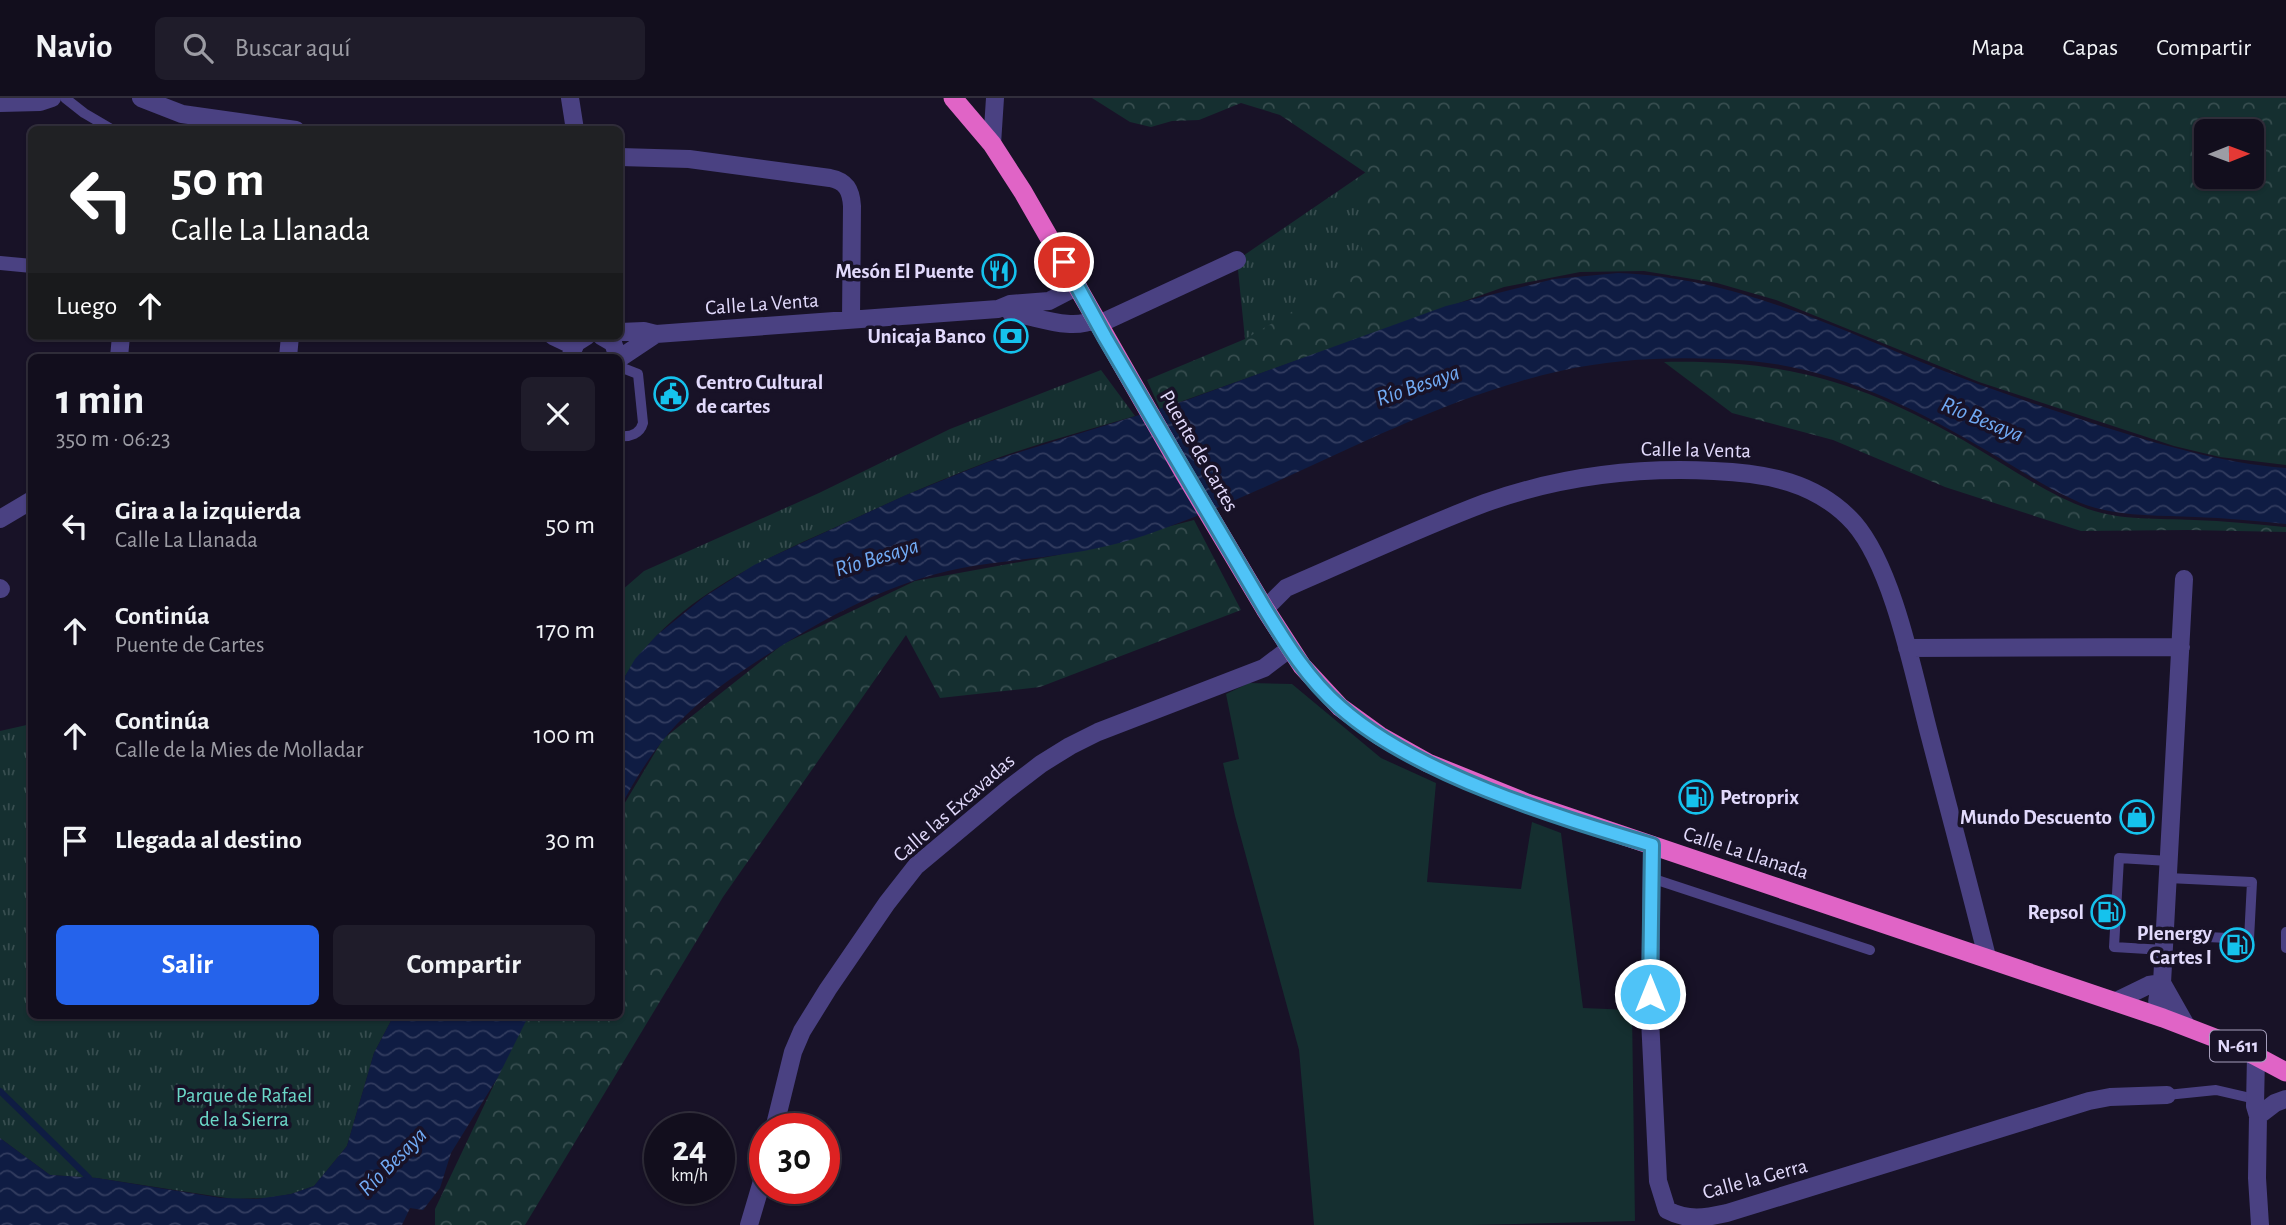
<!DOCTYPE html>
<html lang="es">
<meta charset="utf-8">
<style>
:root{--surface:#120e1d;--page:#1f1c2a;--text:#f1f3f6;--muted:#9c9ca4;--line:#312e3b;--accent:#2563eb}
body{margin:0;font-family:"Alegreya Sans",sans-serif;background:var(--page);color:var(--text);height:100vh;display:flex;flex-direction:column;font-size:26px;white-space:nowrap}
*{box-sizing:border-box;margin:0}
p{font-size:23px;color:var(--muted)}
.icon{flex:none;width:38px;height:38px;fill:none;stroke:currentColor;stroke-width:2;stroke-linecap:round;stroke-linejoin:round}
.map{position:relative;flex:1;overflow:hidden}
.drawer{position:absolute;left:28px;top:256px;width:595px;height:665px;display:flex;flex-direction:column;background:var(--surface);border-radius:10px;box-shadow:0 2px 5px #0004,0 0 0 2px var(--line)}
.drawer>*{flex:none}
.guide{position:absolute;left:28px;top:28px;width:595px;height:214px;border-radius:10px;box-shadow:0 2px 5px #0004,0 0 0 2px var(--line);background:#202124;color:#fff;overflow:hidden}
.needle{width:46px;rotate:89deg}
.tools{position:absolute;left:2194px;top:21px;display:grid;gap:14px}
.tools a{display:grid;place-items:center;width:70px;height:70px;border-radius:10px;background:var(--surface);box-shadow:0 2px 5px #0004,0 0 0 2px var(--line);font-size:35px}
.speed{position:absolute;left:644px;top:1015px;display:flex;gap:14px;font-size:35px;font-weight:700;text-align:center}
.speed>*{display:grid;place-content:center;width:91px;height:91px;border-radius:50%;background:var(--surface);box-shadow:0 2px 5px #0004,0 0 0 2px var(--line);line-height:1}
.speed small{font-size:18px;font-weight:400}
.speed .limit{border:10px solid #d22;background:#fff;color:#111}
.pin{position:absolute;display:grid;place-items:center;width:60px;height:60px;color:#fff;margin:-30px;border:4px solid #fff;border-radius:50%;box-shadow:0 2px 7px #0007}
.me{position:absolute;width:77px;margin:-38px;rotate:0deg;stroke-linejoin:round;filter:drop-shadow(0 0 5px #0008)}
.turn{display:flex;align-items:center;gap:24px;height:147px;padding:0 28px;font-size:32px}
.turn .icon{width:91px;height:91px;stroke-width:2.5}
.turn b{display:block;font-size:49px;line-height:60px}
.then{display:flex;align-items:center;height:66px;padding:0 28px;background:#0003;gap:14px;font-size:26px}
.round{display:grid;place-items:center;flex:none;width:74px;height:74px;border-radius:10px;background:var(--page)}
.head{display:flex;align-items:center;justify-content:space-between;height:119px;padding:0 28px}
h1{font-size:42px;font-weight:700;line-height:52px}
.button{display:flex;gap:14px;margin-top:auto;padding:14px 28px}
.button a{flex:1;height:80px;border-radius:10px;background:var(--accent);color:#fff;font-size:28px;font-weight:700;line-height:80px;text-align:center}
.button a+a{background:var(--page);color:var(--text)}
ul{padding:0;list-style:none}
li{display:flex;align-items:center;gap:21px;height:105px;padding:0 28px}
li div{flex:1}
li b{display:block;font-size:26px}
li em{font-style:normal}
header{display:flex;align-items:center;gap:42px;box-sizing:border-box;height:98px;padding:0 35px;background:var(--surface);border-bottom:2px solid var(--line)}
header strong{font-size:33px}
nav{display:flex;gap:38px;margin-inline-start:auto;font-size:24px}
.search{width:490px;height:63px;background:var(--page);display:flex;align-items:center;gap:18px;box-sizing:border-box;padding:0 24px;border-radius:10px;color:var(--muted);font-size:26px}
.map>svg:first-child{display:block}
.green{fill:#152f30}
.forest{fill:url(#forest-crowns);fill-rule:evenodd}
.park{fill:url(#park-tufts)}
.water{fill:url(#water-waves)}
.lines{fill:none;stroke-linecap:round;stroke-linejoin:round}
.stream{stroke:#0f1c43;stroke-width:6}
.service{stroke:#4a4182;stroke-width:10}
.pedestrian{stroke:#4a4182;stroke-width:14}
.minor{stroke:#4a4182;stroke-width:18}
.trunk{stroke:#e064c6;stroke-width:19}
.route-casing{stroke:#337fa1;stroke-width:18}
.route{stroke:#4fc3f7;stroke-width:12}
.labels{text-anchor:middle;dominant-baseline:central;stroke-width:7;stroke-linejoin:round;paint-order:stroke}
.shield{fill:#181227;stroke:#a59ebc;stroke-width:2}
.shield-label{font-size:19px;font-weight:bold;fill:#e2dafc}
.poi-label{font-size:21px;font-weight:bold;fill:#e2dafc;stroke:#181227;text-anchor:end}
.street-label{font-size:21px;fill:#e2dafc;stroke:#181227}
.park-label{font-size:21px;fill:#6bd8c8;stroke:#181227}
.water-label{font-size:23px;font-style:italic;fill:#71aaf4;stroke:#181227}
</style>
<header>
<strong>Navio</strong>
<div class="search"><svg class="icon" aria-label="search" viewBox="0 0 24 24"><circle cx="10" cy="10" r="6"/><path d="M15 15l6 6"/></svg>Buscar aquí</div>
<nav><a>Mapa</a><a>Capas</a><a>Compartir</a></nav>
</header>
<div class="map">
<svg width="2286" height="1127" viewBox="0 0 2286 1127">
<defs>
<pattern id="forest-crowns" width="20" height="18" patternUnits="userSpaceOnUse" patternTransform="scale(1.75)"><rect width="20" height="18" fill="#152f30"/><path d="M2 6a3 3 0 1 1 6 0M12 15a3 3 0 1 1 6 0" fill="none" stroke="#374d4f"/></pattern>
<pattern id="park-tufts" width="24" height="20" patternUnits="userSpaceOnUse" patternTransform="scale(1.75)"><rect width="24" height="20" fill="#152f30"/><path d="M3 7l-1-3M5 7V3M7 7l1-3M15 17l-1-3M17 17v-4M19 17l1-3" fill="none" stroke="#374d4f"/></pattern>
<pattern id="water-waves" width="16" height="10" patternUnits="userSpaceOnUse" patternTransform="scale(1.75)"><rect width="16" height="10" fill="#0f1c43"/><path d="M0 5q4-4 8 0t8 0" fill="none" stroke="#323c5f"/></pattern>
</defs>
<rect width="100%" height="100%" fill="#181227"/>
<!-- green -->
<path class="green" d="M1249 585 1292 586 1381 660 1436 685 1427 784 1521 791 1532 724 1561 735 1583 910 1632 912 1635 1123 1472 1127H1314L1299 952 1235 718 1223 665 1239 661 1226 596Z"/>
<!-- forest -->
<path class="forest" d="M1092 0H2286V367L2220 359 2174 348 1979 284 1776 202 1717 185 1644 173 1580 174 1504 189 1160 311 1147 282 1245 241 1366 75 1280 17 1241 5 1199 22 1172 23 1151 29 1130 24ZM2207 33H2252V79H2207Z
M1664 264C1785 262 1857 282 1963 342 2003 365 2044 395 2088 411 2122 423 2159 420 2194 422 2224 423 2254 426 2284 429H2286V434L2188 432 2081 433 1945 389 1833 342 1732 315Z
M1194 422 1241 512 1040 589 940 600 906 537 723 799 525 1127H435V1111L527 917H620V713L663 641 783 546 915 483 1058 457Z"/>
<!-- park -->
<path class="park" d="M1366 74 1360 174 1245 241 1237 162Z
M1101 272 1135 318C1085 333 1035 346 987 364 939 382 892 403 845 425 762 462 666 503 620 587L621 493 644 473 819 395 950 331Z
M31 626 32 917H394L374 955 347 1048 314 1088 291 1096 268 1100 233 1101 97 1080 50 1077 0 1040V633Z"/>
<!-- water -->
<path class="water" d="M1618 175C1727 179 1822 223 1921 264 1980 288 2040 308 2101 328 2162 347 2221 365 2286 370V426C2256 423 2225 420 2195 419 2158 417 2121 419 2086 407 2052 394 2021 372 1989 354 1915 310 1838 271 1751 263 1688 258 1622 259 1560 273 1422 304 1300 381 1168 429 1137 441 1104 450 1071 455 1035 461 998 463 962 470 892 484 829 517 770 555 737 576 704 598 676 627 653 652 635 681 620 710V587L635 561 657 537 704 499 754 467 906 397 988 364 1184 303 1446 208 1554 181Z
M394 917H529L498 979 451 1055 440 1090 423 1112 410 1110 402 1127H0V1040L50 1077 97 1080 221 1100 257 1101 291 1096 314 1088 347 1048 374 955Z"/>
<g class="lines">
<!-- stream -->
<path class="stream" d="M0 993 89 1080V1086"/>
<!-- service -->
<path class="service" d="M65 0 84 15 113 32
M620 269 638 276 643 325C640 336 630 339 620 338
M1651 780 1870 852
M2286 834V850
M2165 837 2249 841 2252 784 2168 780
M2164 852 2114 849 2119 760 2169 763
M2167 997 2216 992 2255 1001"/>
<!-- pedestrian -->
<path class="pedestrian" d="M0 165 32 168"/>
<!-- minor -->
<path class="minor" d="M141 0 182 16 296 32
M570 0 575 32
M0 5 40 4 52 0
M992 46 995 0
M620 59 689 61 830 80C846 83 851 92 852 108L851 222
M1011 215C1037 218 1071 234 1096 221
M1099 226 1237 162
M620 234 644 233 656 236 998 211 1010 206 1049 203 1078 188
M553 238 574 248
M601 238 613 245 618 259
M119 259 121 238
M288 259 290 238
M570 259 576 245 587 238
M620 260 656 236
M0 421 32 402
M0 490 1 491
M1265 511 1286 490 1304 482C1364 456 1424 428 1485 405 1558 379 1637 369 1714 373 1766 375 1817 384 1854 425 1894 471 1914 579 1930 639 1949 712 1969 786 1987 859
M1907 550 2181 549
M1652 747 1650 921 1658 1083 1667 1112C1688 1123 1705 1120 1727 1115L2089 1003 2110 999 2167 997
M2162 885 2187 929
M2114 904 2149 887 2162 885
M2163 920C2154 907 2157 899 2162 885L2184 481
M2256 957 2255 1008 2258 1018
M774 1031 793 954 802 933 828 891 887 805 916 768 1007 692 1041 666 1070 648 1098 634 1264 570 1289 551
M749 1127 765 1073
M2260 1127 2257 1080 2258 1018 2275 1005 2286 1001"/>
<!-- trunk -->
<path class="trunk" d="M953 0 992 46 1023 94 1184 375 1265 511 1302 568 1340 609 1380 638 1428 665 1527 705 2163 920 2241 950 2286 974"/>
</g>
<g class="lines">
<defs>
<path id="route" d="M1064 164 1105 239 1265 511C1287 547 1308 581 1340 609 1415 676 1555 718 1652 747L1650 896"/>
</defs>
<!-- route casing -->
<use href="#route" class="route-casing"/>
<!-- route -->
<use href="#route" class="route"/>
</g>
<!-- icons -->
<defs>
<symbol id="restaurant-ring" viewBox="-11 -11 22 22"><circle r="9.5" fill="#181227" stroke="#15c2ed" stroke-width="1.5"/><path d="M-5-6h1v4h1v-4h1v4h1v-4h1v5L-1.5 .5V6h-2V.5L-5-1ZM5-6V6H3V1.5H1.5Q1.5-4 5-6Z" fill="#15c2ed"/></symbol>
<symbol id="bank-ring" viewBox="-11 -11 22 22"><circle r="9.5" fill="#181227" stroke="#15c2ed" stroke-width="1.5"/><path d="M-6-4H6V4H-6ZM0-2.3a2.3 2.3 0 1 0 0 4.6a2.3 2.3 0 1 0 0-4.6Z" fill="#15c2ed"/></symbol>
<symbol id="civic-ring" viewBox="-11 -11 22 22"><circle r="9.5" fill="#181227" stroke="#15c2ed" stroke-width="1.5"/><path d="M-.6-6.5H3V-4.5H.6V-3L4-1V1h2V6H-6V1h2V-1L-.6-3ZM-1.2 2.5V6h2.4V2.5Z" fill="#15c2ed"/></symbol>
<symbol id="fuel-ring" viewBox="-11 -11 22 22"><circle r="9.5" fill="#181227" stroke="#15c2ed" stroke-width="1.5"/><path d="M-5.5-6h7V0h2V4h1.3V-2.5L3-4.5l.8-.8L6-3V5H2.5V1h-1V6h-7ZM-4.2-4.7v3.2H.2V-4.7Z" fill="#15c2ed"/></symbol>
<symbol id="shop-ring" viewBox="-11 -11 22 22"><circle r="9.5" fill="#181227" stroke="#15c2ed" stroke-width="1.5"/><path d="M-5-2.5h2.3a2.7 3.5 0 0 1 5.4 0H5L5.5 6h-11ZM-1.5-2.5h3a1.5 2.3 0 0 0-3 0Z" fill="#15c2ed"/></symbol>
</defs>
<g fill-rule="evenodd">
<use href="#restaurant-ring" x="980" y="154" width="38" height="38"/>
<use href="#bank-ring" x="992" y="219" width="38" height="38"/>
<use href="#civic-ring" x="652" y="277" width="38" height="38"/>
<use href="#fuel-ring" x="1677" y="680" width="38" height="38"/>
<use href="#shop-ring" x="2118" y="700" width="38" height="38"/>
<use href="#fuel-ring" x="2089" y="795" width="38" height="38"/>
<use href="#fuel-ring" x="2218" y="828" width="38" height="38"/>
</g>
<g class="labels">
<!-- shield labels -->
<rect class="shield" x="2210" y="932.5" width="56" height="31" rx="5"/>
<g class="shield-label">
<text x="2238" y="948">N-611</text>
</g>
<!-- poi labels -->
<g class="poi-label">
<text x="974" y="173">Mesón El Puente</text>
<text x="986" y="238">Unicaja Banco</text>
<text x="696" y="284" text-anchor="start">Centro Cultural<tspan x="696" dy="24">de cartes</tspan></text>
<text x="1720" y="699" text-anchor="start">Petroprix</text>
<text x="2112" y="719">Mundo Descuento</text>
<text x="2084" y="814">Repsol</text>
<text x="2212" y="835">Plenergy<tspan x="2212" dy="24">Cartes I</tspan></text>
</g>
<!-- street labels -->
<g class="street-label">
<text transform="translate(762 206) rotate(-4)">Calle La Venta</text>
<text transform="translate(1696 352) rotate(1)">Calle la Venta</text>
<text transform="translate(1199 353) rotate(60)">Puente de Cartes</text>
<text transform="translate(954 710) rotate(-41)">Calle las Excavadas</text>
<text transform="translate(1746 755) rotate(18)">Calle La Llanada</text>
<text transform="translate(1755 1081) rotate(-15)">Calle la Gerra</text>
</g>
<!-- park labels -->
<g class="park-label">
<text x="244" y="997">Parque de Rafael<tspan x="244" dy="24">de la Sierra</tspan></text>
</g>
<!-- water labels -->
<g class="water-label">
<text transform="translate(1418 288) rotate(-19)">Río Besaya</text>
<text transform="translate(1982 322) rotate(22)">Río Besaya</text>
<text transform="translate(877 460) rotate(-17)">Río Besaya</text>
<text transform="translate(393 1064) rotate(-45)">Río Besaya</text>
</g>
</g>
</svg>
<div class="tools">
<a><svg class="needle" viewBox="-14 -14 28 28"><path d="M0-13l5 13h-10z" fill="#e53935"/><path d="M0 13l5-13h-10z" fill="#9c9ca4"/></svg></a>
</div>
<div class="speed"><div>24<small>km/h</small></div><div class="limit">30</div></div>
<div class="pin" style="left:1064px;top:164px;background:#d93025"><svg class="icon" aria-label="arrive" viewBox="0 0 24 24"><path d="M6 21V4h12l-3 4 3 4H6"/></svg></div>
<svg class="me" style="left:1650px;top:896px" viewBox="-20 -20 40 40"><circle r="17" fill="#4fc3f7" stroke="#fff" stroke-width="3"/><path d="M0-11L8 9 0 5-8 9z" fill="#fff"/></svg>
<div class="guide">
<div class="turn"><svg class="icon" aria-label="left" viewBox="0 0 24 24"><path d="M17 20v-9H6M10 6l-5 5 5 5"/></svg><div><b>50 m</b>Calle La Llanada</div></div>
<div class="then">Luego<svg class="icon" aria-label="ahead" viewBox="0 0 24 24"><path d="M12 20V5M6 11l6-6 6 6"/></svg></div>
</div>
<section class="drawer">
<div class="head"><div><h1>1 min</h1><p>350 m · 06:23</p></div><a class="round"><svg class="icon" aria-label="close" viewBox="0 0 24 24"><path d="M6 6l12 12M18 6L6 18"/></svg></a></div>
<ul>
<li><svg class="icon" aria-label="left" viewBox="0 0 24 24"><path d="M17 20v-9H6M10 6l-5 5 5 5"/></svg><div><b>Gira a la izquierda</b><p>Calle La Llanada</p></div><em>50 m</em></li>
<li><svg class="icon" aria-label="ahead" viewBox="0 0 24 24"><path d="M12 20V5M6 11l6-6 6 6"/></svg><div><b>Continúa</b><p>Puente de Cartes</p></div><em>170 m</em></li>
<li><svg class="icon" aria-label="ahead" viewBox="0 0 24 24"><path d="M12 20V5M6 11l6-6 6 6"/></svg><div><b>Continúa</b><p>Calle de la Mies de Molladar</p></div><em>100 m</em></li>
<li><svg class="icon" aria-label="arrive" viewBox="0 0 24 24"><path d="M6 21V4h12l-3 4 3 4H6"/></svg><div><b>Llegada al destino</b></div><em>30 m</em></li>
</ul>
<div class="button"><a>Salir</a><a>Compartir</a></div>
</section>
</div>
